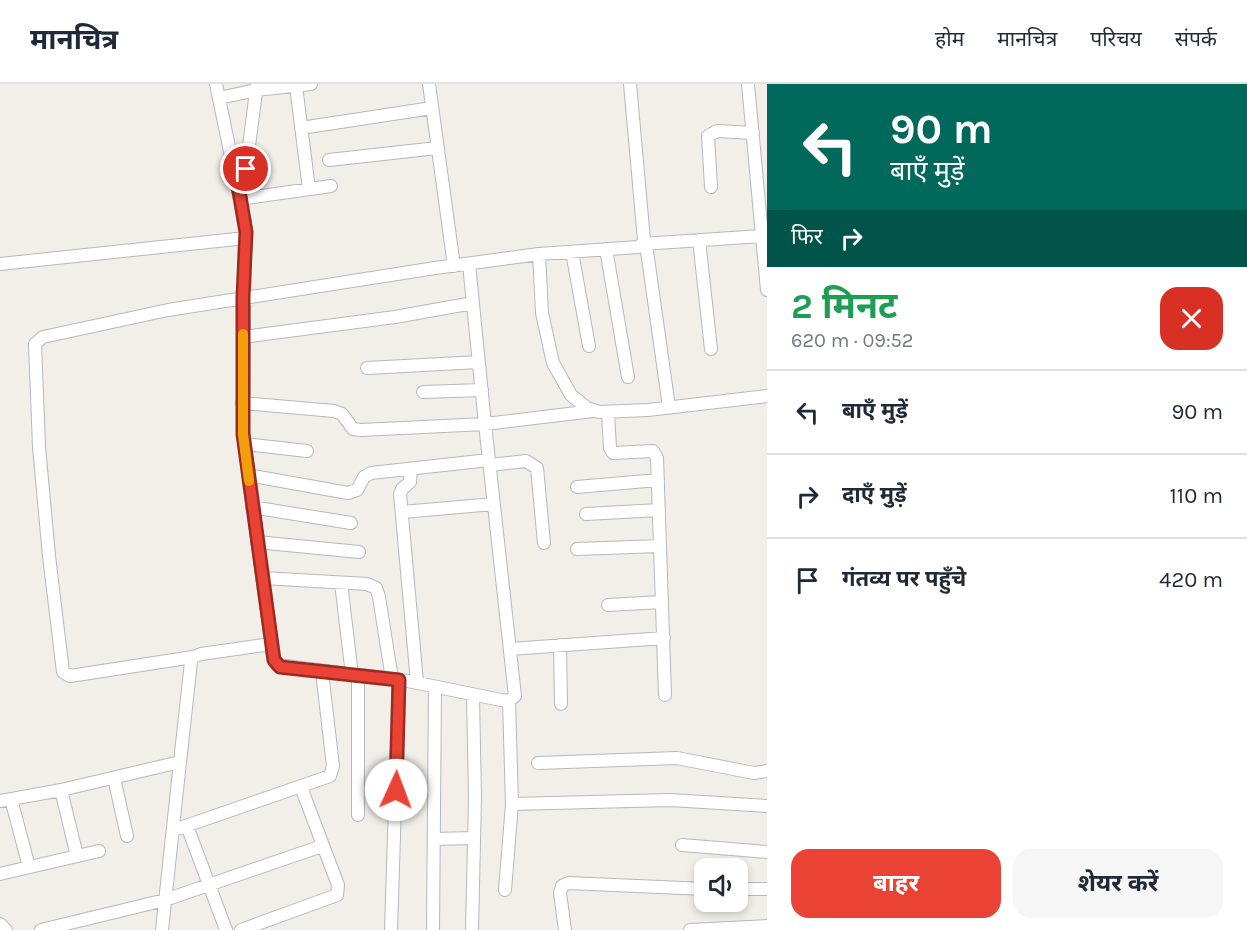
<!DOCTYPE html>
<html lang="hi">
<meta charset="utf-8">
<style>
:root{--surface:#fff;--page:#f6f6f7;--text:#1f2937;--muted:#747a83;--line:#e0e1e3;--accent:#ea4335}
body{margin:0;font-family:Karla,"Noto Sans Devanagari",sans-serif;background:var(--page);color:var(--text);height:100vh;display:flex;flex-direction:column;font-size:22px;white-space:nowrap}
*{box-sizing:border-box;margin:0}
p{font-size:20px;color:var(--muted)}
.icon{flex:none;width:33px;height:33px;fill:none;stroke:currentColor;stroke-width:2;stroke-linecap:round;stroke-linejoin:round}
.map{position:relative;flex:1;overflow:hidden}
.sheet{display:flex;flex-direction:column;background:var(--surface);width:480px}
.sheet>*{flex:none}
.hud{background:#00695c;color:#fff;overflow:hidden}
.buttons{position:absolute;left:694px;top:774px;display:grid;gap:12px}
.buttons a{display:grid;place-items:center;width:54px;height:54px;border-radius:12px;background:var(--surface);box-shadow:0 3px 9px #0003;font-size:30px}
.pin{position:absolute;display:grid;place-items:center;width:51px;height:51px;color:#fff;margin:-26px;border:3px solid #fff;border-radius:50%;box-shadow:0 2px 6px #0007}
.me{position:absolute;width:66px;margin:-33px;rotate:2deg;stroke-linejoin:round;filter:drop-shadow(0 0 4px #0008)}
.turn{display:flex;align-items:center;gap:21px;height:126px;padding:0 24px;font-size:27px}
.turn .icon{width:78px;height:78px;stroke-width:2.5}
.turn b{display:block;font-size:42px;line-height:51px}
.then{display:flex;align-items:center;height:57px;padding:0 24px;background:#0003;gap:12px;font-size:22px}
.round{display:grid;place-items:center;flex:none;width:63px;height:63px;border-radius:18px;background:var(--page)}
.overview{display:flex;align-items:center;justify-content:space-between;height:102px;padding:0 24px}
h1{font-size:36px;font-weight:700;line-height:45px;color:#1e9e55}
.primary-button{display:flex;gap:12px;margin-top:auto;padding:12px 24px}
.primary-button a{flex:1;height:69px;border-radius:18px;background:var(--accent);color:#fff;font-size:24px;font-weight:700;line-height:69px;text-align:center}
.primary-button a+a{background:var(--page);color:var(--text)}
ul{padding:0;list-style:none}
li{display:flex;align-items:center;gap:18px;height:84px;padding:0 24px;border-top:2px solid var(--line)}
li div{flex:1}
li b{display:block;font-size:22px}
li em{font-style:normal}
header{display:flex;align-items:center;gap:36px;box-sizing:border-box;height:84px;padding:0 30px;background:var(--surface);border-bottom:2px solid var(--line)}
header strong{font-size:28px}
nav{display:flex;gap:33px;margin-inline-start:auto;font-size:21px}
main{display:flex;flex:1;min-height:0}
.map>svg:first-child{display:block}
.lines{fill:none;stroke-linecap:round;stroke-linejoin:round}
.minor-casing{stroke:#b5b8bc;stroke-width:14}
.minor{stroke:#fff;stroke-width:12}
.route-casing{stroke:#982c22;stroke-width:15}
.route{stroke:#ea4335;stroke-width:10}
.slow{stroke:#f59e0b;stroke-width:10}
</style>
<header>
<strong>मानचित्र</strong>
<nav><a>होम</a><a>मानचित्र</a><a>परिचय</a><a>संपर्क</a></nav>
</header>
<main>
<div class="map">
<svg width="767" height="846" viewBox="0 0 767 846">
<rect width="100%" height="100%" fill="#f1efe8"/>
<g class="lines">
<defs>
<path id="minor" d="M216 0 245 140 243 350 273 572 277 581 408 597 501 616 509 617 515 612 485 340 469 180
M429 0 454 182
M748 0 767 206
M296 2 309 105
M219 14 256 6 311 0
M301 44 432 24
M329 76 437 64
M238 101 246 85 257 0
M711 103 708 52 717 47 753 49
M240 115 331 102
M699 156 711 265
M642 160 762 152
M646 160 669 323
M606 165 628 293
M572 168 589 262
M539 170 542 229 553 279 571 311 587 324 599 328 648 326 767 312
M0 180 246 154
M243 253 395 233 473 219
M367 284 479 278
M423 308 482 306
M242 319 334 327 342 330 353 345 361 346 485 340 593 327
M608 328 610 364 613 369 653 367 657 374 665 611
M245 360 307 367
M490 381 526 377 537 384 544 459
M411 385 410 398 402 405 400 410 417 598
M248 391 348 409 357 406 364 393 371 389 489 376
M577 403 658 396
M252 423 351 439
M402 428 494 420
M586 430 659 426
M257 458 359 468
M577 465 660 462
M263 494 367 500 376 504 379 513 392 595
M341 499 352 591
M608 521 662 518
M560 561 561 620
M510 565 664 554
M193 573 70 592 63 588 49 472 39 363 35 260 43 253 168 226 435 184 539 170 638 163 642 160 644 156 630 0
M358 591V731
M538 679 677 674 754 689 767 687
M114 694 127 752
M61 706 77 772
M11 715 29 783
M0 717 61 706 180 678 191 578 193 573 201 570 271 560
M512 720 670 716 767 722
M187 742 226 846
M174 746 330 692 333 682 322 588
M434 755 474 754
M682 761 767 768
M0 790 99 767
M738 805H767
M505 806 512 720 509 617
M0 840 6 846
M41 846 165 816 322 762
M162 846 180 678
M241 846 337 811 338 801 301 703
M391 846 399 596
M433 846 435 604
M472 846 475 714 473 612
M565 846 560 809 562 802 568 799 705 805
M690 846 767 842"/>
</defs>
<!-- minor casing -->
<use href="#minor" class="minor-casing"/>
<!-- minor -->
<use href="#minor" class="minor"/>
</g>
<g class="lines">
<defs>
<path id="route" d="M246 85 238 101 246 148 243 213V350L274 576 280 583 399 596 396 706"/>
</defs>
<!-- route casing -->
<use href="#route" class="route-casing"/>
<!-- route -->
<use href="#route" class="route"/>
<!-- slow -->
<path class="slow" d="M243 250V350L249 397"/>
</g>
</svg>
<div class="buttons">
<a><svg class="icon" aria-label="sound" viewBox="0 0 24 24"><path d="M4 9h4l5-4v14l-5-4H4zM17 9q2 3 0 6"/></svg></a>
</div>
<div class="pin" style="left:246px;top:85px;background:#d93025"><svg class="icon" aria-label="arrive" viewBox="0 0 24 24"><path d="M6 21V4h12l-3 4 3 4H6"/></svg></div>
<svg class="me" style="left:396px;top:706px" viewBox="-20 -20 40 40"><circle r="19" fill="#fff"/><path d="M0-13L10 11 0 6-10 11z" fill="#ea4335"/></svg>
</div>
<section class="sheet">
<div class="hud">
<div class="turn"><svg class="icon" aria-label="left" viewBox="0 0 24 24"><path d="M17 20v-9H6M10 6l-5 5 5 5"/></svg><div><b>90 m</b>बाएँ मुड़ें</div></div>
<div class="then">फिर<svg class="icon" aria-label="right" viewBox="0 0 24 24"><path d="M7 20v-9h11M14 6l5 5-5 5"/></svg></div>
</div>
<div class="overview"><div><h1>2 मिनट</h1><p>620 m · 09:52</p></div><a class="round" style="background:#d93025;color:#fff"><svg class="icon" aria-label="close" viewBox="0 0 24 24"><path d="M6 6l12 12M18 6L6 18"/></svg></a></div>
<ul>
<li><svg class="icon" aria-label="left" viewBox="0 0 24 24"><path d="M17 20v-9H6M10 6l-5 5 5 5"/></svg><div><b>बाएँ मुड़ें</b></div><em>90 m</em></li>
<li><svg class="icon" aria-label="right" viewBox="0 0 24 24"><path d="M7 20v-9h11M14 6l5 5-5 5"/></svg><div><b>दाएँ मुड़ें</b></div><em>110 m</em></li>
<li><svg class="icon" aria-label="arrive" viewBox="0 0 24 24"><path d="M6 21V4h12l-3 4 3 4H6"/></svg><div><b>गंतव्य पर पहुँचे</b></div><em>420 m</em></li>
</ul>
<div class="primary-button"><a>बाहर</a><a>शेयर करें</a></div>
</section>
</main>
